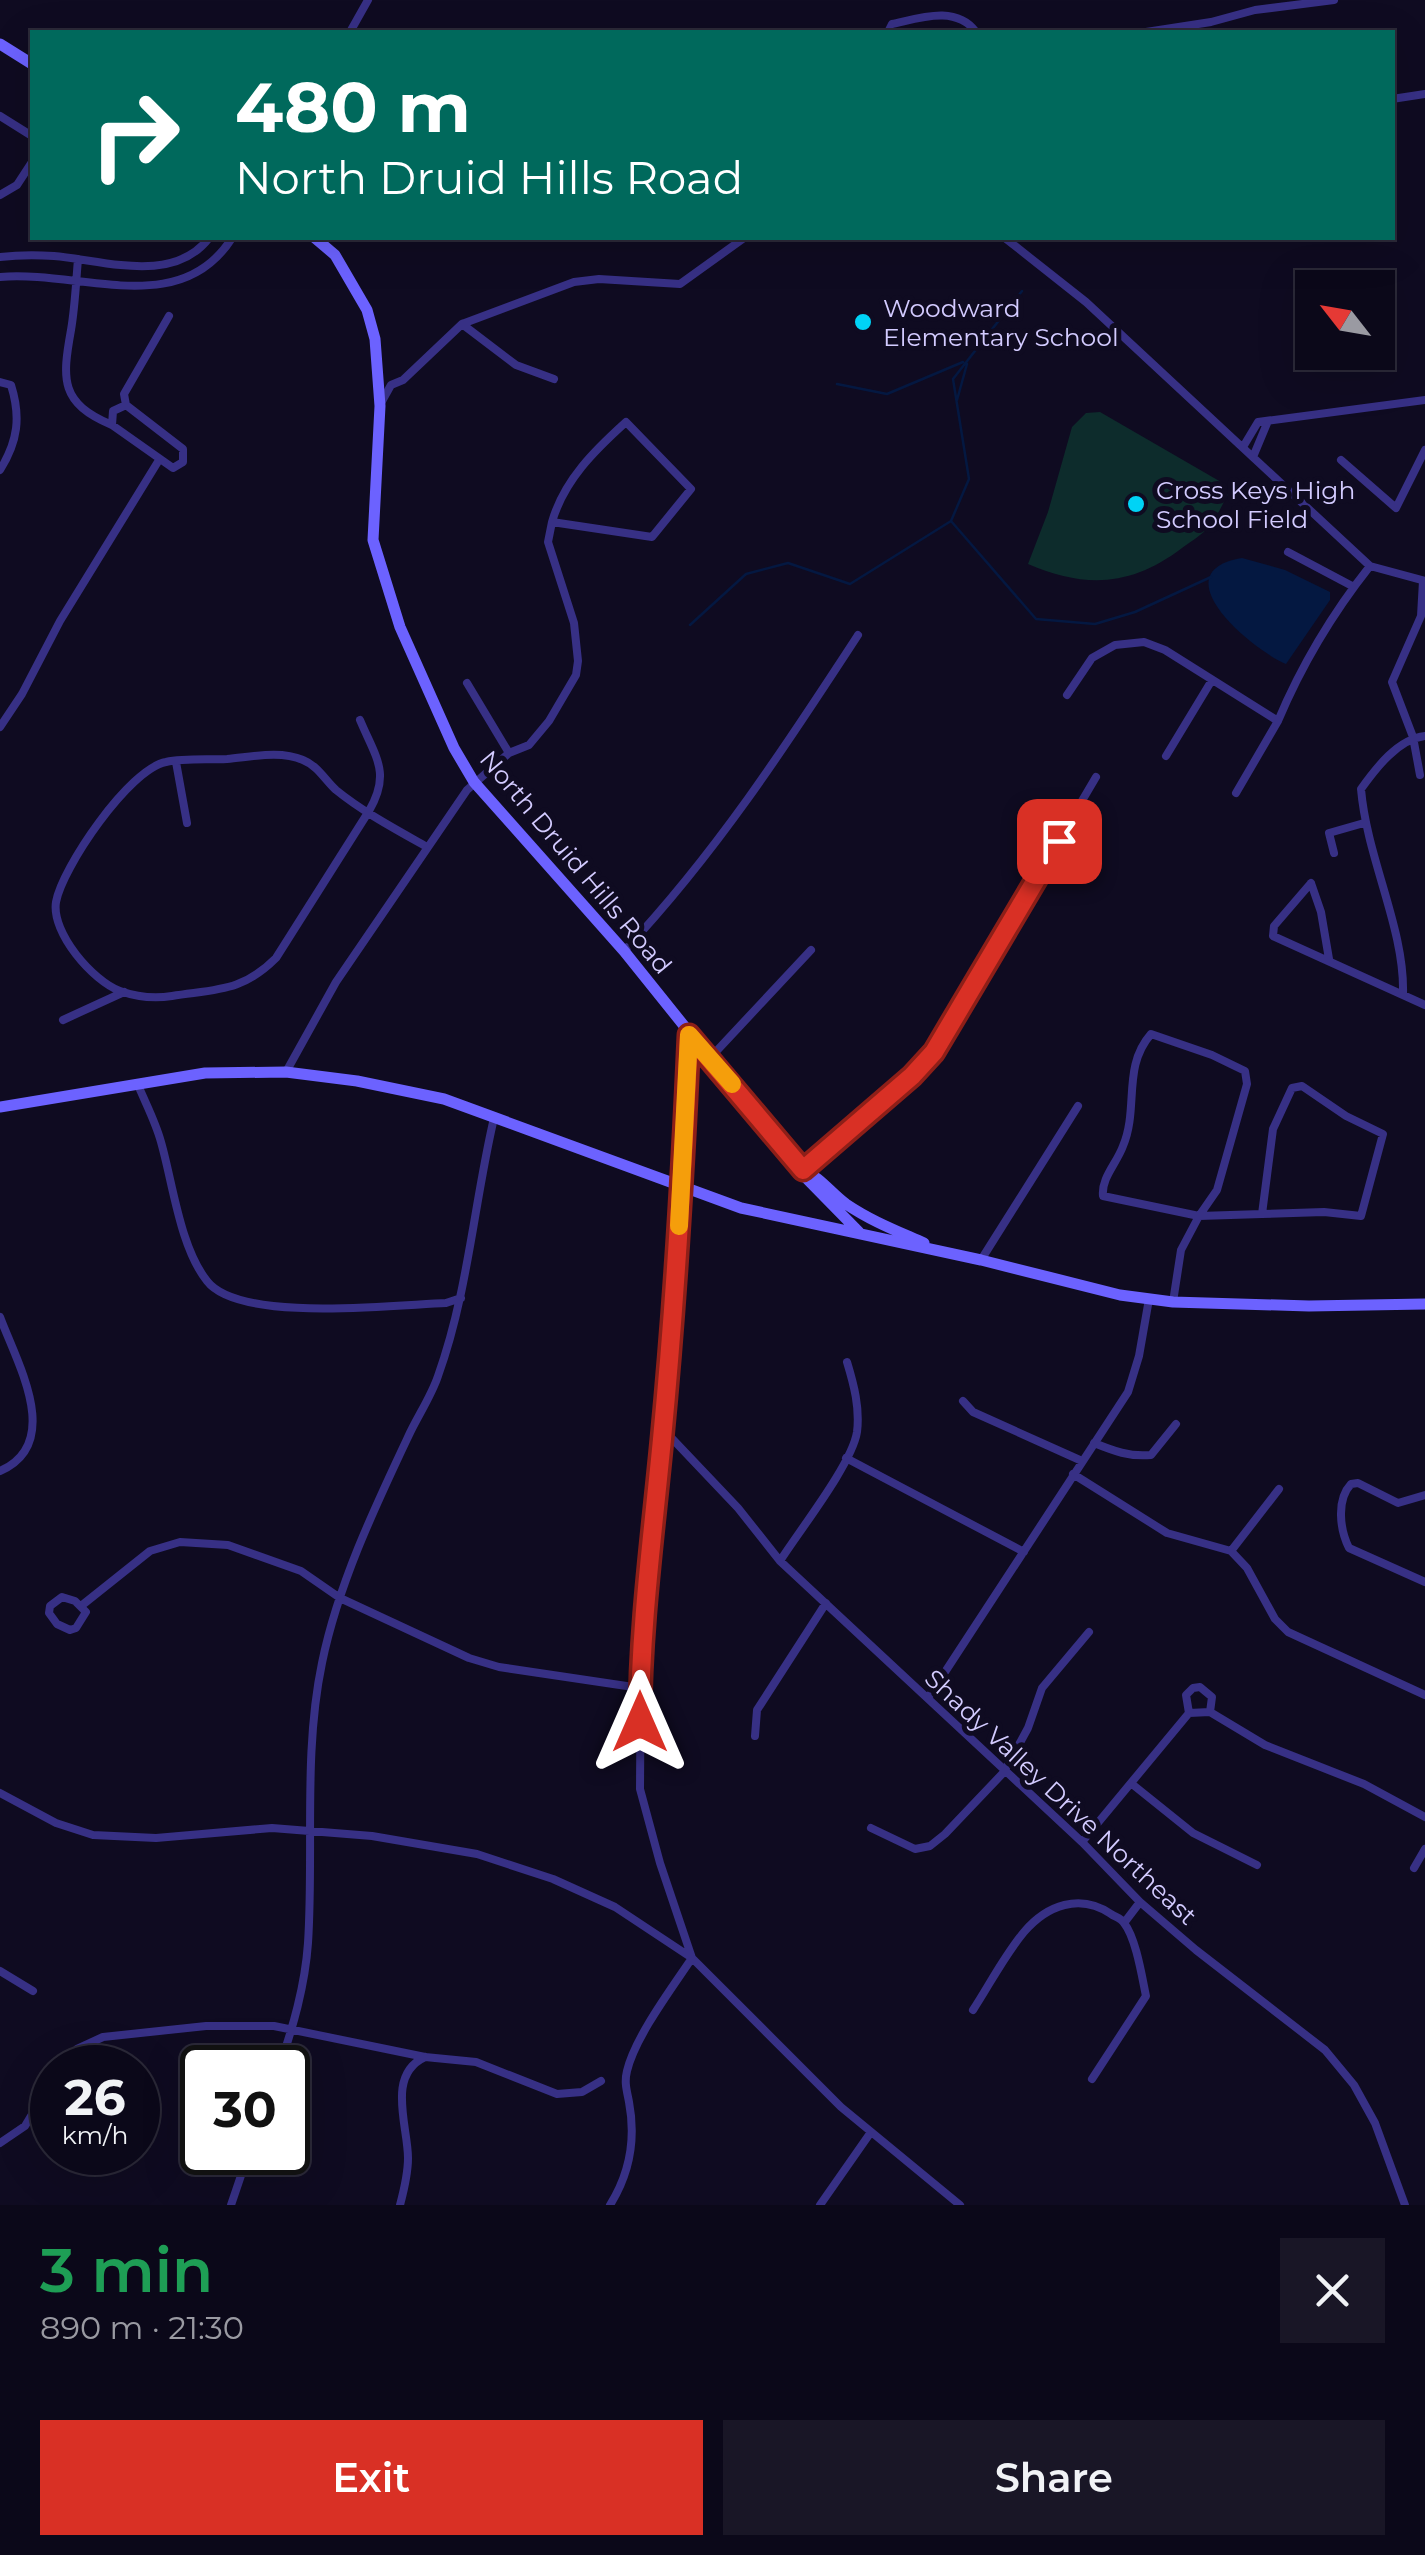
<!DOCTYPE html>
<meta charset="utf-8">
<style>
:root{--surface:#0b0819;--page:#191626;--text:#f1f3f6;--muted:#9a9aa2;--line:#2b2938;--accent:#d93025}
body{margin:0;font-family:Montserrat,sans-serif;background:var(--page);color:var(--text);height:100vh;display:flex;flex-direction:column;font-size:38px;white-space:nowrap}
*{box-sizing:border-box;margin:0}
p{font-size:32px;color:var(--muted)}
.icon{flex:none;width:55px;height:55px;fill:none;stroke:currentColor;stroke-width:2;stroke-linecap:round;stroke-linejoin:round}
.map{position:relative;height:2205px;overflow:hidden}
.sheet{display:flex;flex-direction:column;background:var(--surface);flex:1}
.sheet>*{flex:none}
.guide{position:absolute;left:30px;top:30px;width:1365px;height:210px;border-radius:0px;box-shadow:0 10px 40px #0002,0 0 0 2px var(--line);background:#00695c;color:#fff;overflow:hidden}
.needle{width:65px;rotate:301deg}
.controls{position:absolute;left:1295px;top:270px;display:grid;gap:20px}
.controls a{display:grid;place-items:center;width:100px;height:100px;border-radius:0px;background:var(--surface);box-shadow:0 10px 40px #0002,0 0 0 2px var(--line);font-size:50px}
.speed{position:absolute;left:30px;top:2045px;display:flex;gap:20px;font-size:50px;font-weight:700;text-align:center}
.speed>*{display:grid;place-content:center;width:130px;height:130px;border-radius:50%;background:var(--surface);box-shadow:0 10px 40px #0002,0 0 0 2px var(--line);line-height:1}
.speed small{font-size:25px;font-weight:400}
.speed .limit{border:5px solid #111;border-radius:15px;background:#fff;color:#111}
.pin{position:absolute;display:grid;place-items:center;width:85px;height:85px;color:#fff;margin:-42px;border-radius:20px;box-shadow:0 5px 15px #0006}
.me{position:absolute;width:110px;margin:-55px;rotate:0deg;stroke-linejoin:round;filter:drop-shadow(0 0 8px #0008)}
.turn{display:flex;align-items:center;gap:35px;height:210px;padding:0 40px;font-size:45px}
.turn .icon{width:130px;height:130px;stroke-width:2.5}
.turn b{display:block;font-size:70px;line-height:85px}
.round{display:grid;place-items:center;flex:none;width:105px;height:105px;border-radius:0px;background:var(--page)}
.headline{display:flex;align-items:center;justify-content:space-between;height:170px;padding:0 40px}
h1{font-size:60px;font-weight:600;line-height:75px;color:#1e9e55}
.cta{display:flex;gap:20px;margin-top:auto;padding:20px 40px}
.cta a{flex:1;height:115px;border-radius:0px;background:var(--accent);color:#fff;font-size:40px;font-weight:600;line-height:115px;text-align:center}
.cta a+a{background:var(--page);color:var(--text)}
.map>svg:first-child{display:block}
.green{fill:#0d2c2c}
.water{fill:#041841}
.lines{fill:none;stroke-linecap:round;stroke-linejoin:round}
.stream{stroke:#041841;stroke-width:2.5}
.street{stroke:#373085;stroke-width:8}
.secondary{stroke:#6c62ff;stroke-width:11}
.route-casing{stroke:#8d1f18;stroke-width:25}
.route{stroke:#d93025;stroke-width:18}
.slow{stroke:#f59e0b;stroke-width:18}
.poi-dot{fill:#00d3f6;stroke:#0f0b21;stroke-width:4}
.labels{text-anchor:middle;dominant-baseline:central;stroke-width:10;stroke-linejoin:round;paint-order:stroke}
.poi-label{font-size:25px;fill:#d3cbff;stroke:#0f0b21;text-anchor:start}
.street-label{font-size:25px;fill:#d3cbff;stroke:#0f0b21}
</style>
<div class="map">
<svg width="1425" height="2205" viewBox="0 0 1425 2205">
<rect width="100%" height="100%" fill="#0f0b21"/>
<!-- green -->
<path class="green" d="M1100 412 1221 482 1228 495C1221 506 1216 520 1207 529 1200 536 1190 542 1182 548 1132 586 1086 589 1028 564L1048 512 1072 427 1086 413Z"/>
<!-- water -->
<path class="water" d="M1242 558 1285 570 1330 592V600L1286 664C1252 650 1159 572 1242 558Z"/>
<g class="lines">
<!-- stream -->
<path class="stream" d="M1022 291 953 379 969 479 951 521 1036 619 1095 624 1135 612 1211 577
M837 384 887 394 963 362
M957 400 967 364
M690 625 746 574 788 563 850 584 951 521"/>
<!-- street -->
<path class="street" d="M350 32 368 0
M888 32 892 24C920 18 956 5 976 32
M1146 32 1211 22 1255 10 1334 0
M1392 99 1425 94
M0 116 32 136
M0 195 17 185 32 162
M1005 238 1086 302 1370 566 1425 581
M0 257C18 255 36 255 54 256 103 260 173 285 209 238
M78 259C76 282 75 307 71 330 62 380 60 403 112 425
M0 277C80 270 180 320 232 238
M462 324 516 365 554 379
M0 382 11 385C21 417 18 441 0 470
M381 403 391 385 403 380 462 324 574 282 599 279 680 284 744 238
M126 405 183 449V462L173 468 112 425 113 411Z
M126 405 124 394 169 316
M626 422 691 489 652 537 552 522C564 480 595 450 626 422Z
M1243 447 1258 422 1425 400
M1253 457 1268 421
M1341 460 1396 508 1425 450
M1288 552 1354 587
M467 683 509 753
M1067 695 1092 658 1115 645 1144 642 1165 650 1278 721C1302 664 1332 614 1370 566
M360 720C376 758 391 773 369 811L276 958C242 992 217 989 172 996 154 999 137 997 120 991 93 981 51 933 56 902 62 868 129 769 166 762 184 758 207 760 227 759 251 757 280 750 303 760 318 766 325 780 336 790 363 812 397 830 427 847
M0 727 22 694 60 621 159 460
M1166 756 1212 680
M176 762 187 823
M1420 775 1413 737 1392 682 1421 616 1423 581
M1236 793 1278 721
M1334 853 1329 833 1364 823
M1311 883 1274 926 1273 936 1425 1005
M1311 883 1321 912 1329 959
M624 951C716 853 785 747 858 635
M1403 994C1405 929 1367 859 1361 789 1376 768 1398 739 1425 736
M63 1020 124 992
M1151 1034 1212 1055 1245 1071 1247 1084 1217 1190 1199 1216 1103 1196C1101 1178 1117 1163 1123 1146 1139 1108 1122 1067 1151 1034Z
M710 1058 811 950
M286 1072 336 982 467 790 509 753 529 745 549 721 576 675 578 661 574 623 548 542 552 522
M138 1085C146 1104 156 1123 161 1142 173 1184 180 1247 207 1281 239 1323 394 1305 446 1303L461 1298
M1302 1086 1346 1116 1383 1134 1361 1216 1324 1212 1262 1214 1273 1129 1292 1088Z
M803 1170 912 1076 934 1052 1096 777
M981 1260 1078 1106
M1173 1302 1181 1250 1199 1216 1262 1214
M0 1317C17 1363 64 1443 0 1471
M963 1401 973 1412 1082 1461
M663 1429 738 1508 780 1561 1082 1842 1140 1902 1196 1950 1325 2050 1354 2085 1375 2123 1405 2205
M1094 1443C1114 1451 1129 1457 1151 1455L1176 1424
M846 1458 1024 1552
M1073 1474 1167 1533 1231 1551 1247 1568 1275 1619 1288 1632 1425 1695
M1425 1495 1398 1503 1358 1483 1351 1484C1336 1500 1340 1530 1349 1548L1425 1582
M1231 1551 1279 1489
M780 1561C799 1531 852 1464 857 1432 860 1408 854 1385 847 1362
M62 1597 75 1601 86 1612 76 1628 70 1630 57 1624 49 1613 50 1606Z
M81 1606 150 1551 180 1542 228 1545 301 1571 340 1598 469 1658 499 1667 640 1688
M928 1698 1128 1392 1139 1356 1149 1299
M1189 1713 1186 1695 1193 1688 1200 1687 1212 1697 1210 1712
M755 1736 757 1710 826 1603
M1132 1784 1193 1833 1257 1865
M0 1793 56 1823 93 1835 156 1838 272 1828 372 1836 477 1854 553 1879 615 1907 692 1958 841 2107 960 2205
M871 1828 915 1849 930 1846 945 1834 1004 1772 1028 1728 1042 1688 1089 1632
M1082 1842 1189 1713 1210 1712 1265 1745 1364 1784 1425 1817
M1414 1868 1425 1849
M1124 1923 1140 1902
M0 1971 33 1991
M973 2010C990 1984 1004 1956 1024 1932 1047 1905 1080 1893 1111 1914 1115 1917 1121 1918 1124 1923 1136 1938 1142 1977 1146 1996L1092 2079
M61 2068 77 2049 103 2037 206 2026H274L425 2057 476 2062 557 2094 582 2092 601 2081
M279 2068C293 2027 305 1986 308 1943 314 1850 303 1754 322 1663 338 1585 374 1509 408 1437 417 1417 431 1397 438 1376 468 1293 474 1203 494 1118
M0 2143 25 2126 52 2081
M231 2205 249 2152
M400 2205C404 2190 408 2174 408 2158 408 2126 386 2075 425 2057
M610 2205C630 2173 636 2139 629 2102 627 2091 624 2083 627 2071 635 2037 672 1988 692 1958L660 1863 640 1789 641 1641 663 1429 683 1185 689 1035
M820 2205 871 2132"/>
<!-- secondary -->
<path class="secondary" d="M0 44 32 64
M315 238 335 255 367 310 375 339 380 406 373 540 400 627 454 748 474 782 624 951 807 1179 859 1232
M0 1107 205 1073 286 1072 357 1081 444 1099 741 1208 981 1260 1120 1295 1173 1302 1309 1306 1425 1304
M803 1170C820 1177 831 1193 846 1204 871 1221 897 1231 924 1243"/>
</g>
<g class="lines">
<defs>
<path id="route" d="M640 1722C640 1627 653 1534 662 1439 675 1305 683 1170 689 1035L803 1170 912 1076 934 1052 1059 841"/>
</defs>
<!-- route casing -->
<use href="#route" class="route-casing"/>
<!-- route -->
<use href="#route" class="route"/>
<!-- slow -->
<path class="slow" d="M679 1226 689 1035 732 1084"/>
</g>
<!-- markers -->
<g class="poi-dot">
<circle cx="863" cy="322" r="10"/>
<circle cx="1136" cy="504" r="10"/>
</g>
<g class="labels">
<!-- poi labels -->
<g class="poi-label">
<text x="883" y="308">Woodward<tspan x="883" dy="29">Elementary School</tspan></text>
<text x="1156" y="490">Cross Keys High<tspan x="1156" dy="29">School Field</tspan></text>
</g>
<!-- street labels -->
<g class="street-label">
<text transform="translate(576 862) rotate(50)">North Druid Hills Road</text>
<text transform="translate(1061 1797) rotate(43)">Shady Valley Drive Northeast</text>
</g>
</g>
</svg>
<div class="controls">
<a><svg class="needle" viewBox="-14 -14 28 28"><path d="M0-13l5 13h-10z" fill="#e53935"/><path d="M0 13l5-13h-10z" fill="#9a9aa2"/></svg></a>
</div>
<div class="speed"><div>26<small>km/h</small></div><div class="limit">30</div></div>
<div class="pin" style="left:1059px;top:841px;background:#d93025"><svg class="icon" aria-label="arrive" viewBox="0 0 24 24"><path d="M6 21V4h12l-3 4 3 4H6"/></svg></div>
<svg class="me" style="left:640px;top:1722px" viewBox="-20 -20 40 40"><path d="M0-17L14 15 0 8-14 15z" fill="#d93025" stroke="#fff" stroke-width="4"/></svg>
<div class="guide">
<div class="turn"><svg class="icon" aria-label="right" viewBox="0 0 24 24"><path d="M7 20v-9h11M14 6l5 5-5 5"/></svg><div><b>480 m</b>North Druid Hills Road</div></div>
</div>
</div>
<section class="sheet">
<div class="headline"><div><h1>3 min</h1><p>890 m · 21:30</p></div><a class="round"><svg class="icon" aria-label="close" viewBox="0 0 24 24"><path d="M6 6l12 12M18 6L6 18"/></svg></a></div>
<div class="cta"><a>Exit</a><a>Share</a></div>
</section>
